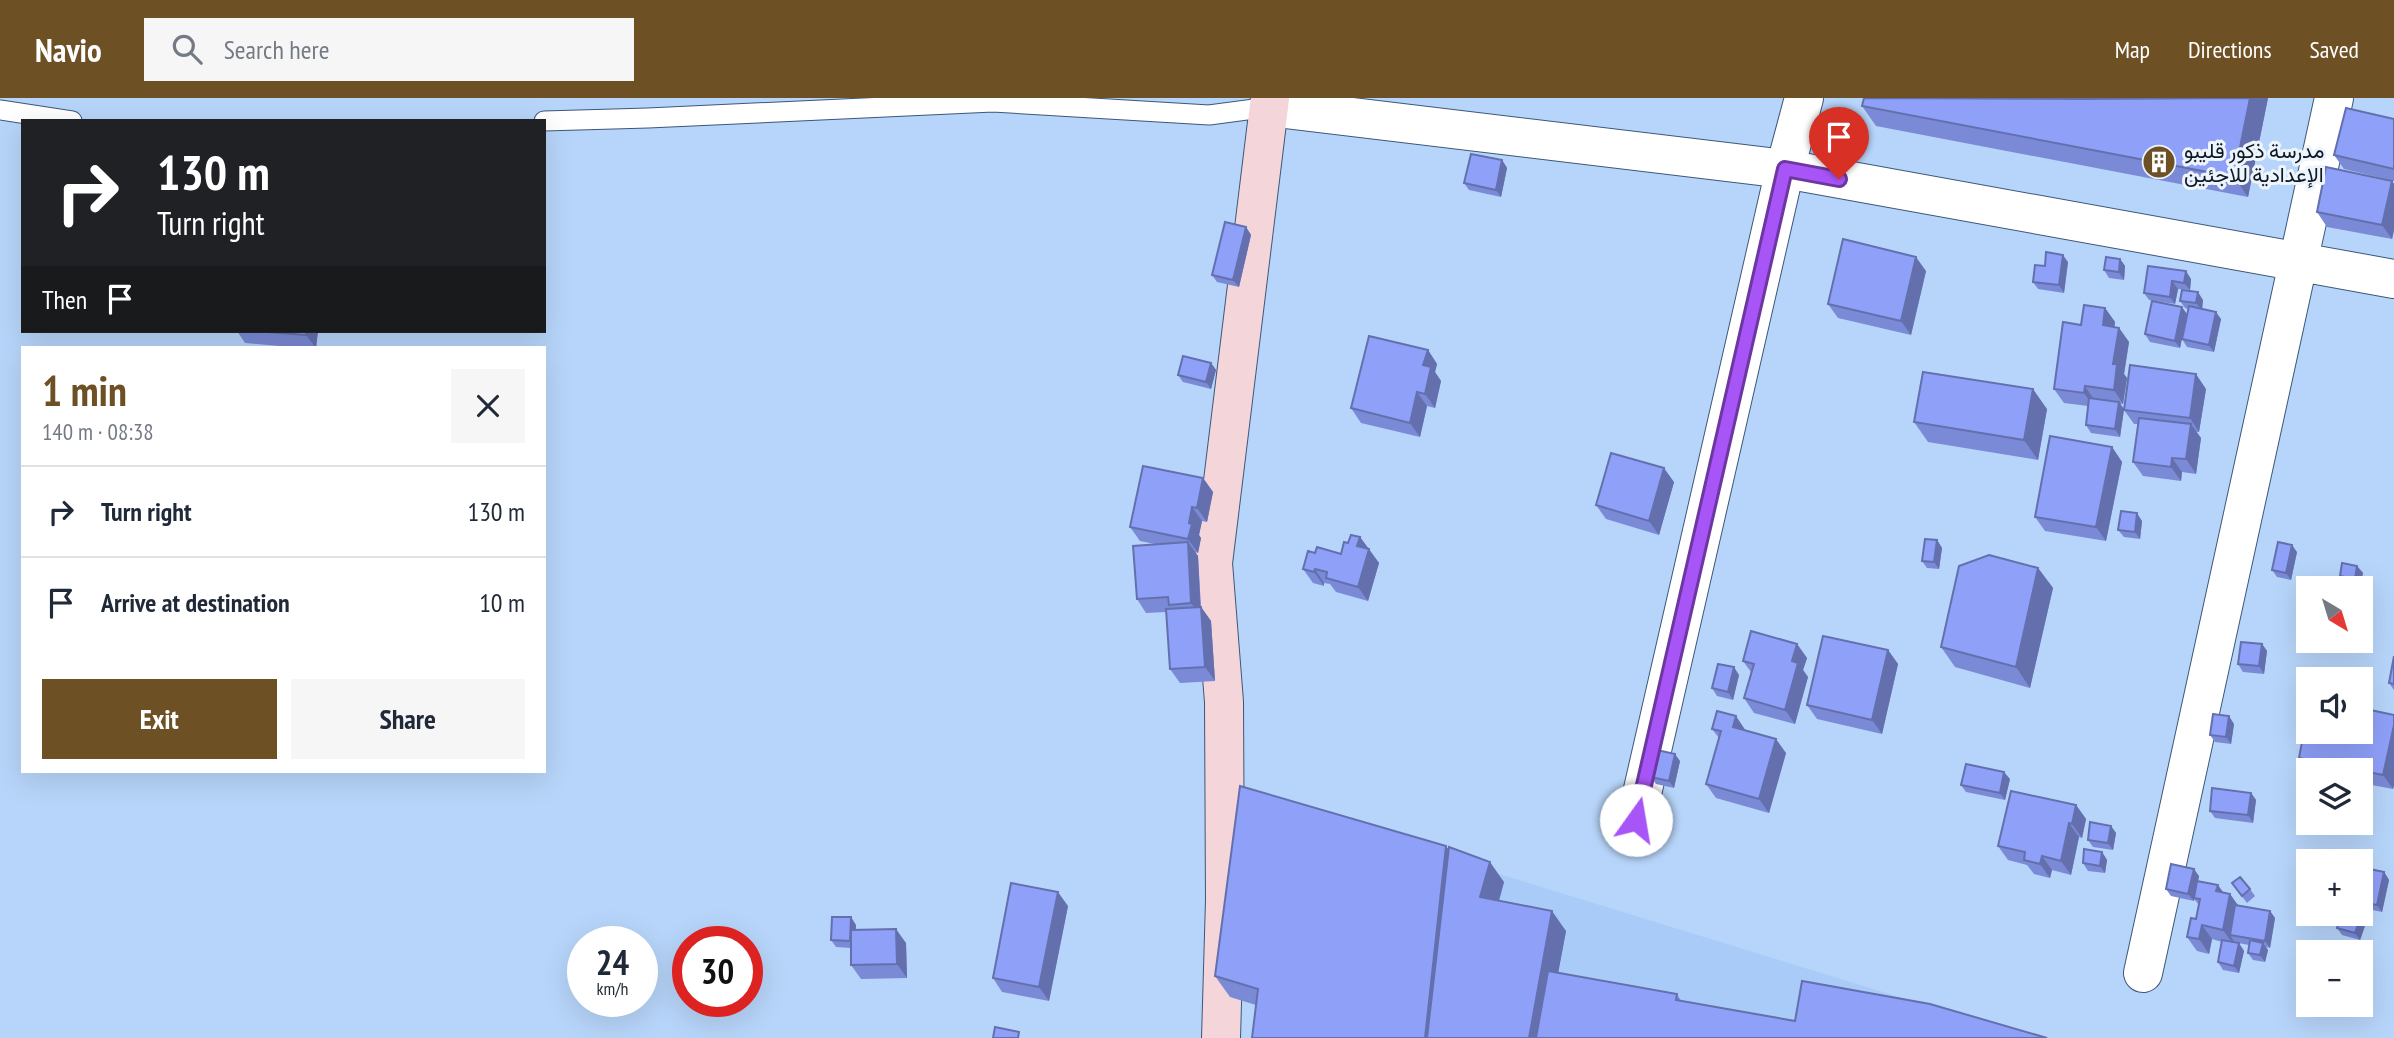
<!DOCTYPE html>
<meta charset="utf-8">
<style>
:root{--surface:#fff;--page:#f6f6f7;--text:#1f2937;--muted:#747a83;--line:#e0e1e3;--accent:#6e5025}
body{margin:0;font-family:"PT Sans Narrow",Vazirmatn,sans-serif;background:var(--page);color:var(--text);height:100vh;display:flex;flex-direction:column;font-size:26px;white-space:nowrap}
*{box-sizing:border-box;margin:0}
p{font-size:23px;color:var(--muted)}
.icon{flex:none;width:38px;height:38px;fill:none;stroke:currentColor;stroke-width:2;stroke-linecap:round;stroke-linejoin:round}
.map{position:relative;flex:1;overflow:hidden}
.sheet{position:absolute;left:21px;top:248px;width:525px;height:427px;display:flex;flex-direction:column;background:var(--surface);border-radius:0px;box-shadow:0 7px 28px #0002}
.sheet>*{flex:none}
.guide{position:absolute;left:21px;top:21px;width:525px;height:214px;border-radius:0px;box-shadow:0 7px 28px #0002;background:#202124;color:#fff;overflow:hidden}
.needle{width:46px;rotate:142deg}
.buttons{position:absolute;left:2296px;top:478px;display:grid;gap:14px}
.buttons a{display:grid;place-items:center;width:77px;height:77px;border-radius:0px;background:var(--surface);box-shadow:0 7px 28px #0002;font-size:35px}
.speed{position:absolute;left:567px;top:828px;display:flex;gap:14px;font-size:35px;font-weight:700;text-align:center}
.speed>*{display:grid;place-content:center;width:91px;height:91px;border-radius:50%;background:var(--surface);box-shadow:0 7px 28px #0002;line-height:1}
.speed small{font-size:18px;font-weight:400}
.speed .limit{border:10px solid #d22;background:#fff;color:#111}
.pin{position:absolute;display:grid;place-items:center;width:60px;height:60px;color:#fff;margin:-72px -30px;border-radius:50% 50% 50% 0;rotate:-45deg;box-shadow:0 0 7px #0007}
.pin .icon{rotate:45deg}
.me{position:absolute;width:77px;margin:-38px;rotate:13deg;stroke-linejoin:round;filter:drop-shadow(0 0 5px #0008)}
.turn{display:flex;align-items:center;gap:24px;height:147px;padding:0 21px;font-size:32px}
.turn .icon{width:91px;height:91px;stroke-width:2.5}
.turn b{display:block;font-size:49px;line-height:60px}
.then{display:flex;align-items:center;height:66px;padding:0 21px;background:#0003;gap:14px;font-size:26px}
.round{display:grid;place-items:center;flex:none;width:74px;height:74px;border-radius:0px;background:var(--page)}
.overview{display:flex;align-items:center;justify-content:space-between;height:119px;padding:0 21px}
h1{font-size:42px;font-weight:600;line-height:52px;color:var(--accent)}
.action{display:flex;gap:14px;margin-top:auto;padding:14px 21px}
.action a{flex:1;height:80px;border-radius:0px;background:var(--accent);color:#fff;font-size:28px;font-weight:600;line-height:80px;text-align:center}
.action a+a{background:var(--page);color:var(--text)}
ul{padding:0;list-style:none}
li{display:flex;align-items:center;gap:21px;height:91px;padding:0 21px;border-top:2px solid var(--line)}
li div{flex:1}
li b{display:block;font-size:26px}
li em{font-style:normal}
header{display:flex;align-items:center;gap:42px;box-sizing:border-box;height:98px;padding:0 35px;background:var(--accent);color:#fff}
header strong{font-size:33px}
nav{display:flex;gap:38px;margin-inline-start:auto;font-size:24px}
.search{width:490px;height:63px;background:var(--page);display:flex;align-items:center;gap:18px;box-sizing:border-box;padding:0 24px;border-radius:0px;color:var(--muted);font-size:26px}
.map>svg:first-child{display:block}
.built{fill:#a9cbf7}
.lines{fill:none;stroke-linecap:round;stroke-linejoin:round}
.lane-casing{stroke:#3d5777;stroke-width:21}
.street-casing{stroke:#3d5777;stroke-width:40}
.secondary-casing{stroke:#3d5777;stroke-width:40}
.lane{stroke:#fff;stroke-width:19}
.street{stroke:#fff;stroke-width:38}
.secondary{stroke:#f4d5d9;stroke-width:38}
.wall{fill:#7b8ad6}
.shaded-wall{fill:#6470ae}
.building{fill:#8fa0f9;stroke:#6470ae;stroke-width:2}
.route-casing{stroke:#6d37a1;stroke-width:18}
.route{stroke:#a855f7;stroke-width:12}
.labels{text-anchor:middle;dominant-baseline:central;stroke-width:6;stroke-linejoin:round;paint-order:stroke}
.poi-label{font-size:21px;fill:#0d1825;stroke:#edf4fb;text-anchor:start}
</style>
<header>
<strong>Navio</strong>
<div class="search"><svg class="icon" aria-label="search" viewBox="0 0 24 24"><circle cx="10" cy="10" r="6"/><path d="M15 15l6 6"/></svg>Search here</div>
<nav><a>Map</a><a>Directions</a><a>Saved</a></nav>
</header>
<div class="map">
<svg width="2394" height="940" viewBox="0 0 2394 940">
<rect width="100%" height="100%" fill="#b7d5fa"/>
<!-- built -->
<path class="built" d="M1271 706 2033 940H1267Z"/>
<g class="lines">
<defs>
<path id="lane" d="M0 12 72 23
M544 23 648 20 993 4 1209 17 1269 9"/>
<path id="street" d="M1269 9 1785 71 2394 181
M1636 722 1785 71 1804 0
M2143 875 2334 0"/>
<path id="secondary" d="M1221 940 1225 802 1224 604 1213 465 1270 0"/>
</defs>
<!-- lane casing -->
<use href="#lane" class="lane-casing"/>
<!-- street casing -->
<use href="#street" class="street-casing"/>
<!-- secondary casing -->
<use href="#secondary" class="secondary-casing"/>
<!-- lane -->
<use href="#lane" class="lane"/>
<!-- street -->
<use href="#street" class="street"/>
<!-- secondary -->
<use href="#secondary" class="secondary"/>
</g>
<!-- wall -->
<path class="wall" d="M2081 0H2268L2248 99 1876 28 1862 8Z
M2394 21V83L2344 71 2334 57Z
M1502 62 1507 70 1501 99 1469 92 1464 85Z
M2392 83 2394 86V132L2392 141 2327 129 2317 114Z
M1246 129 1251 137 1239 189 1217 184 1212 177Z
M2120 161 2125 168 2124 182 2109 180 2104 172Z
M2068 164 2064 195 2038 191 2033 184 2045 168Z
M2148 168 2191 181 2190 192 2178 191 2175 206 2149 202 2144 195Z
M1926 173 1911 237 1838 220 1828 206Z
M2203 202 2202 211 2221 221 2214 254 2187 249 2182 241 2188 211 2185 210 2180 203Z
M2105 210 2115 224 2114 229 2119 230 2129 244 2124 276 2127 280 2123 306H2120L2124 311 2206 291 2199 334H2196L2201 340 2196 376 2182 374 2181 383 2143 378 2133 364 2138 326H2134L2124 312 2120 339 2091 335 2086 327 2088 308 2064 305 2054 291 2081 227Z
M2187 216 2180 250 2150 244 2145 236Z
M237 233H318L316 250H302L245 245Z
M1428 252 1437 266 1435 274 1441 283 1435 310 1427 308 1420 339 1361 325 1351 310Z
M1211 265 1216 272 1211 291 1183 284 1178 277Z
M2047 311 2038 362 1928 344 1914 324Z
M2112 349 2122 364 2106 443 2045 433 2035 419Z
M1203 380 1213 394 1207 424 1202 423 1199 437 1201 440 1198 455 1195 454 1198 458 1201 509 1211 523 1215 583 1180 585 1170 571 1166 514 1146 515 1137 501 1155 446 1140 443 1130 429Z
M1674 384 1659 437 1606 421 1596 407Z
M2142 423 2140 441 2124 439 2118 432Z
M1360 439 1379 465 1368 503 1336 494 1330 486 1324 485V488L1313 485 1303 471 1315 455 1341 456 1348 445Z
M1937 442 1942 450 1939 471 1927 470 1922 463Z
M2297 454 2291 482 2277 479 2272 472Z
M2357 468 2363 475 2360 488 2345 486 2340 478Z
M2038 470 2053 490 2030 590 1955 569 1941 549Z
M1797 546 1807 560 1803 572 1808 579 1795 626 1754 615 1744 600 1751 574 1743 563Z
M2262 546 2267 553 2264 576 2243 574 2238 566Z
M1888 552 1898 566 1882 636 1817 621 1807 607Z
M2394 558V592L2389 585Z
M1739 577 1733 602 1717 598 1712 590Z
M2394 617 2393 691 2361 685V672H2308V674L2299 660Z
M2234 626 2231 646 2215 644 2210 637Z
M1712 631 1746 632 1786 655 1769 715 1716 700 1706 686 1719 640Z
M1680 663 1674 690 1656 686 1651 679Z
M2010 681 2005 702 1966 694 1961 687Z
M2251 695 2256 702 2253 725 2215 720 2210 713Z
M2076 707 2086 721 2082 740 2079 739 2071 777 2052 772 2050 780 2034 776 2027 767 2008 762 1998 748Z
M2111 728 2116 735 2113 752 2093 749 2088 742Z
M1446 748 1448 751 1504 784 1499 803 1566 833 1558 875 1677 896 1681 903 1795 923 2047 940 1256 907 1230 899 1215 878Z
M2102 754 2107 762 2105 775 2088 773 2083 765Z
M2384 774 2389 782 2382 814 2363 810 2361 808V788Z
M2199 778 2198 784 2223 795 2230 796 2237 807 2270 813 2275 820 2270 850 2266 849 2268 852 2265 864 2253 862 2248 855 2249 847 2238 845 2244 853 2239 875 2223 872 2218 864 2222 844 2212 841 2209 856 2197 853 2187 839 2196 821 2199 807 2194 801V803L2171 798 2166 791Z
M2232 785 2250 791 2255 798 2247 805Z
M1068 808 1049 903 1002 894 993 880Z
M2362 815 2367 822 2360 842 2342 837 2337 830Z
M856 827V832L906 845 907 880 861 881 851 867V850L836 849 831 842Z"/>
<!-- shaded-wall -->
<path class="shaded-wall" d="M2250 0H2268L2248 99 2234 79Z
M1502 62 1507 70 1501 99 1496 92Z
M2392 83 2394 86V132L2392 141 2382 127Z
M1246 129 1251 137 1239 189 1233 182Z
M2063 157 2068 164 2064 195 2059 187Z
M1916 159 1926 173 1911 237 1901 223Z
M2120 161 2125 168 2124 182 2119 174Z
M2186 173 2191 181 2190 192 2184 185Z
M2172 183 2178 191 2175 206 2170 199Z
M2198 194 2203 202 2202 212 2196 205Z
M2182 209 2187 216 2180 250 2175 243Z
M2105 210 2115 224 2113 241 2103 227Z
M2216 214 2221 221 2214 254 2209 247Z
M2119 230 2129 244 2124 276 2127 280 2123 306 2114 292 2113 266Z
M306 233H318L316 250 306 237Z
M1428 252 1437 266 1435 274 1441 283 1435 310 1425 296 1423 267Z
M1211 265 1216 272 1211 291 1206 284Z
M2196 276 2206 291 2199 334 2190 320Z
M2085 288 2095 303 2094 309 2084 295Z
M2033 291 2047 311 2038 362 2024 342Z
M1417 294 1427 308 1420 339 1410 325Z
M2119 304 2124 311 2120 339 2115 331Z
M2191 326 2201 340 2196 376 2186 361Z
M2112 349 2122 364 2106 443 2096 429Z
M2172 360 2182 374 2181 383 2171 369Z
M1664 370 1674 384 1659 437 1649 423Z
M1203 380 1213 394 1207 424 1197 410Z
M1192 409 1202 423 1199 437 1201 440 1198 455 1188 441 1189 425Z
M2137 415 2142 423 2140 441 2135 434Z
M1360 439 1379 465 1368 503 1358 489 1357 448Z
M1937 442 1942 450 1939 471 1934 464Z
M1188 444 1198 458 1201 519 1191 505Z
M2292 447 2297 454 2291 482 2286 475Z
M2357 468 2363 475 2360 488 2355 481Z
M2038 470 2053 490 2030 590 2016 569Z
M1315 471 1324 485V488L1314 474Z
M1201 509 1211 523 1215 583 1205 569Z
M1797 546 1807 560 1803 572 1808 579 1795 626 1785 612 1792 563Z
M2262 546 2267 553 2264 576 2259 568Z
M1888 552 1898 566 1882 636 1872 622Z
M1734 569 1739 577 1733 602 1728 594Z
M1736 618 1746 633 1733 629Z
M2229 618 2234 626 2231 646 2226 639Z
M2394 627V688L2393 691 2383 677Z
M1776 641 1786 655 1769 715 1759 701Z
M1675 656 1680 663 1674 690 1669 683Z
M2004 674 2010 681 2005 702 2000 695Z
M2251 695 2256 702 2253 725 2248 717Z
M2076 707 2086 721 2082 740 2072 726Z
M2069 725 2079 739 2071 777 2061 763Z
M2111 728 2116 735 2113 752 2108 745Z
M1446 748 1460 768 1441 940H1425Z
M2102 754 2107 762 2105 775 2100 768Z
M2042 758 2052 772 2050 780 2040 766Z
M1490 764 1504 784 1494 820 1480 799Z
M2194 771 2199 778 2194 803 2188 796Z
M2384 774 2389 782 2382 814 2377 807Z
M2218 787 2228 801 2216 793Z
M1058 794 1068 808 1049 903 1039 889Z
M2230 796 2240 810 2230 837 2234 843 2233 846 2223 832Z
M1552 813 1566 833 1546 940H1529Z
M2270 813 2275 820 2270 850 2265 843Z
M2362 815 2367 822 2360 842 2355 835Z
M851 819 856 827 855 850 850 843Z
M2202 827 2212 841 2209 856 2199 841Z
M896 831 906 845 907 880 897 866Z
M2239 845 2244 853 2239 875 2234 868Z
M2263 845 2268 852 2265 864 2260 857Z"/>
<!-- building -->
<path class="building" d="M1864 0 2081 1 2250 0 2234 79 1862 8Z
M2346 10 2394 21V71L2334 57Z
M1471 56 1502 62 1496 92 1464 85Z
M2326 69 2392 83 2382 127 2317 114Z
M1225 124 1246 129 1233 182 1212 177Z
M1843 141 1916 159 1901 223 1828 206Z
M2046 154 2063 157 2059 187 2033 184 2035 167 2045 168Z
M2106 159 2120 161 2119 174 2104 172Z
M2148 168 2186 173 2184 185 2172 183 2170 199 2144 195Z
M2182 192 2198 194 2196 205 2180 203Z
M2152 203 2182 209 2175 243 2145 236Z
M2084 207 2105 210 2103 227 2119 230 2113 266H2117L2114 292 2085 288 2084 295 2054 291 2063 224 2081 227Z
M2189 208 2216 214 2209 247 2182 241Z
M254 233H306V237Z
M1369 238 1428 252 1423 267 1431 269 1425 296 1417 294 1410 325 1351 310Z
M1183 258 1211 265 1206 284 1178 277Z
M2130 267 2196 276 2190 320 2124 312Z
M1923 274 2033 291 2024 342 1914 324Z
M2089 300 2119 304 2115 331 2086 327Z
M2139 320 2191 326 2186 361 2172 360 2171 369 2133 364Z
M2050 338 2112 349 2096 429 2035 419Z
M1611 355 1664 370 1649 423 1596 407Z
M1143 368 1203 380 1197 410 1192 409 1189 425 1192 426 1188 441 1130 429Z
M2121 413 2137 415 2135 434 2118 432Z
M1351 437 1360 439 1357 448 1369 451 1358 489 1326 480 1327 474 1315 471 1314 474 1303 471 1308 453 1315 455 1317 449 1341 456 1344 444 1348 445Z
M1925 441 1937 442 1934 464 1922 463Z
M1188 444 1191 505 1169 507 1168 499 1137 501 1133 448Z
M2278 444 2292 447 2286 475 2272 472Z
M1989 457 2038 470 2016 569 1941 549 1959 468Z
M2342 465 2357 468 2355 481 2340 478Z
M1201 509 1205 569 1170 571 1166 511Z
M1751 533 1797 546 1792 563 1798 565 1785 612 1744 600 1754 566 1743 563Z
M1823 538 1888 552 1872 622 1807 607Z
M2241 544 2262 546 2259 568 2238 566Z
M2394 558V586L2389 585Z
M1718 566 1734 569 1728 594 1712 590Z
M2361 610 2394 617V627L2383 677 2299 660 2308 612V634H2361Z
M1717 613 1736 618 1733 629 1776 641 1759 701 1706 686 1721 633 1712 631Z
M2213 616 2229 618 2226 639 2210 637Z
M1657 652 1675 656 1669 683 1651 679Z
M1966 666 2004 674 2000 695 1961 687Z
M1240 688 1446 748 1425 940H1252L1258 891 1215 878Z
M2212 690 2251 695 2248 717 2210 713Z
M2011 693 2076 707 2072 726 2069 725 2061 763 2042 758 2040 766 2024 762 2025 754 1998 748Z
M2090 724 2111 728 2108 745 2088 742Z
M1449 749 1490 764 1480 799 1552 813 1529 940H1427Z
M2084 751 2102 754 2100 768 2083 765Z
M2171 766 2194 771 2188 796 2166 791Z
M2365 770 2384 774 2377 807 2361 804V788Z
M2240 779 2250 791 2242 798 2232 785Z
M2197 783 2218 787 2216 793 2230 796 2223 832 2202 827 2199 841 2187 839 2191 820 2196 821 2200 801 2194 800Z
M1011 785 1058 794 1039 889 993 880Z
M2235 807 2270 813 2265 843 2230 837Z
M2361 815H2362L2355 835 2337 830 2341 816H2361Z
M832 819H851L850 843 831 842Z
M896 831 897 866 851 867V832Z
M2222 842 2239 845 2234 868 2218 864Z
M2250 842 2263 845 2260 857 2248 855Z
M1548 873 1677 896 1676 902 1795 923 1802 883 1930 906 2047 940H1536Z
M995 929 1019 934 1018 940H993Z"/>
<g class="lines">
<defs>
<path id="route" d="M1636 722 1785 71 1839 81"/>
</defs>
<!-- route casing -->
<use href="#route" class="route-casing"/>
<!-- route -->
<use href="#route" class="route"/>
</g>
<!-- icons -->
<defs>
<symbol id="building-disc" viewBox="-11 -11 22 22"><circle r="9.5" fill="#6e5025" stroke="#edf4fb"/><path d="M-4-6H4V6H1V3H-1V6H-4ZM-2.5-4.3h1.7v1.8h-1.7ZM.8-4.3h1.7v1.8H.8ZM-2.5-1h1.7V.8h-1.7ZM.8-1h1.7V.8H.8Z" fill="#fff"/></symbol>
</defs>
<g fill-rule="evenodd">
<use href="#building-disc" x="2140" y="45" width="38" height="38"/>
</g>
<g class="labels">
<!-- poi labels -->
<g class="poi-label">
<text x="2184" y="52">مدرسة ذكور قليبو<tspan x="2184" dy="24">الإعدادية للاجئين</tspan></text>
</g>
</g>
</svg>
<div class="buttons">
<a><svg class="needle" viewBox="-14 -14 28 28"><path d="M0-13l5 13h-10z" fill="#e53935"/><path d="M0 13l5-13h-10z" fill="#747a83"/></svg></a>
<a><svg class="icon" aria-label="sound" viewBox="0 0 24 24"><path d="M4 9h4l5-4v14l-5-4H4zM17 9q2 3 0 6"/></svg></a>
<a><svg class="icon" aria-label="layers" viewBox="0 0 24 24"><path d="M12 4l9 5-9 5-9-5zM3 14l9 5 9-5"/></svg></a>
<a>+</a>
<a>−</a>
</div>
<div class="speed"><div>24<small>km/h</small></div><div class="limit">30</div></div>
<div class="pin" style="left:1839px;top:81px;background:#d93025"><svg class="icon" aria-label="arrive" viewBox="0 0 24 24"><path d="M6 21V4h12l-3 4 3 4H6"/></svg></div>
<svg class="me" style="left:1636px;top:722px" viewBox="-20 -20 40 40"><circle r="19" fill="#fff"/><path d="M0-13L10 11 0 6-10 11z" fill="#a855f7"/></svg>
<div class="guide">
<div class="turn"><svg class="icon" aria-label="right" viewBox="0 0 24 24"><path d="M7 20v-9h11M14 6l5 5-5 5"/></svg><div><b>130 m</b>Turn right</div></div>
<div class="then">Then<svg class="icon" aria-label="arrive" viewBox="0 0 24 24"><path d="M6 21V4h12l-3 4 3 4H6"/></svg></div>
</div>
<section class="sheet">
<div class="overview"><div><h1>1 min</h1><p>140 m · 08:38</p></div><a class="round"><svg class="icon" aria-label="close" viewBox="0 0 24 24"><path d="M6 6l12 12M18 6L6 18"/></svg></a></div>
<ul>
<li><svg class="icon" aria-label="right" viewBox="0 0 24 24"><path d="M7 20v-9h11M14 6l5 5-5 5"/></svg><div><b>Turn right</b></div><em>130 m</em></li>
<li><svg class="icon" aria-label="arrive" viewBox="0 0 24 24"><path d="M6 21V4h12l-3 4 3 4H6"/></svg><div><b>Arrive at destination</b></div><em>10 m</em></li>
</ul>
<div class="action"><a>Exit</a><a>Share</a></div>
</section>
</div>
